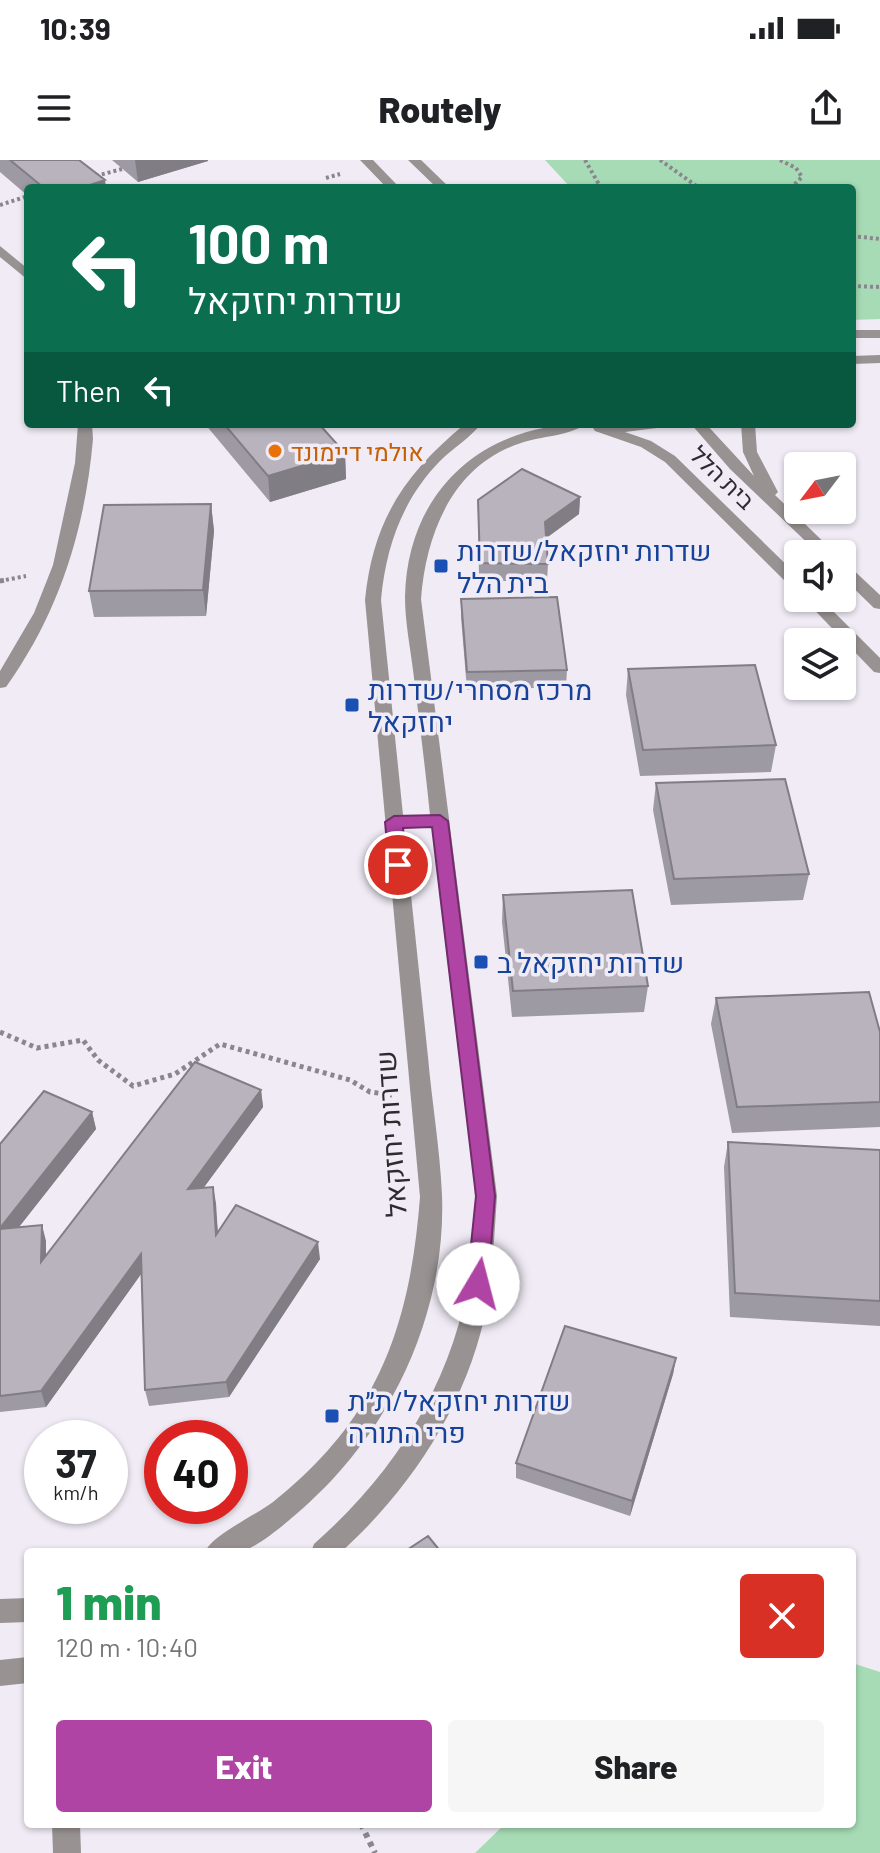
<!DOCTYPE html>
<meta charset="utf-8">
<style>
:root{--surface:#fff;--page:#f6f6f6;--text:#202124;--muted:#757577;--accent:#af44a4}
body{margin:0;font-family:Barlow,Heebo,sans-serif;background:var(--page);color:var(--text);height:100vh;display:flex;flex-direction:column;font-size:30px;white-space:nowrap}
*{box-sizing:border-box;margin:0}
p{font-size:26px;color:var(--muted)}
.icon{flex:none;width:44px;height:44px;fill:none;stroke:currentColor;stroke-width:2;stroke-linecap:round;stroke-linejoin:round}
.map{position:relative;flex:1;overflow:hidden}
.side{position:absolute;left:24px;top:1388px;width:832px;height:280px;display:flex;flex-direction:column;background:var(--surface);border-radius:8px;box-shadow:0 2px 6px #0004}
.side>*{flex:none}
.banner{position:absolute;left:24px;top:24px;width:832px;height:244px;border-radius:8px;box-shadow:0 2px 6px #0004;background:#0b6e4f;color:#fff;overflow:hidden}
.needle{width:52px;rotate:238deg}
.buttons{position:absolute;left:784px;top:292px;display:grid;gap:16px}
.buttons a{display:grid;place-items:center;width:72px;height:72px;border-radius:8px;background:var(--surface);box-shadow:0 2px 6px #0004;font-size:40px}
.speed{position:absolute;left:24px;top:1260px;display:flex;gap:16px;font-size:40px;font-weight:700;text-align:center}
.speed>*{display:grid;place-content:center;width:104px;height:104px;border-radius:50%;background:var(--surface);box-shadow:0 2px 6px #0004;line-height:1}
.speed small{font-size:20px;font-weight:400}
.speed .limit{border:12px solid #d22;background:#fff;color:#111}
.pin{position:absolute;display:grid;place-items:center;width:68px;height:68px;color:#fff;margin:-34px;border:4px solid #fff;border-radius:50%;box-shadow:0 2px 8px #0007}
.me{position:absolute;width:88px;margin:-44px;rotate:8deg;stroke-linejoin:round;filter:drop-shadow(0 0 6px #0008)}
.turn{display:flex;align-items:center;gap:28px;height:168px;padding:0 32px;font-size:36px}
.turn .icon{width:104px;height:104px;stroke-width:2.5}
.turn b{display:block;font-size:56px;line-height:68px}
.then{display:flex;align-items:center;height:76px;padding:0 32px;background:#0003;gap:16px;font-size:30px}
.round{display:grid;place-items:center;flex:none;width:84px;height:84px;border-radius:8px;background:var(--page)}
.headline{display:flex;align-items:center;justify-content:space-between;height:136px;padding:0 32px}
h1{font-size:48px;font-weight:800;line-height:60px;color:#1e9e55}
.button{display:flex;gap:16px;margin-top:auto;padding:16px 32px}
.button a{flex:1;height:92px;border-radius:8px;background:var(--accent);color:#fff;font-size:32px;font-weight:800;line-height:92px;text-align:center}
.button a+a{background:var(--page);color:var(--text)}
.status{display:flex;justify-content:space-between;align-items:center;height:56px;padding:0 40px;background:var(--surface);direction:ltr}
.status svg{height:22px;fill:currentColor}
header{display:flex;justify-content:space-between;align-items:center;height:104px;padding:0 32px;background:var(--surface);font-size:36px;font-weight:800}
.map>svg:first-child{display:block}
.green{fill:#a6dbb5}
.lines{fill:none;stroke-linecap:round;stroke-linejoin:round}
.path-far2{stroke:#8a868d;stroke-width:4;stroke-dasharray:3 3;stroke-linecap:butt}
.path-far1{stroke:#8a868d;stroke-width:5;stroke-dasharray:4 4;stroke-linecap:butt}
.path{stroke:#8a868d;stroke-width:6;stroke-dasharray:5 5;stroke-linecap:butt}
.service{fill:#989292;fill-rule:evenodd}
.minor{fill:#989292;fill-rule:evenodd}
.tertiary{fill:#989292;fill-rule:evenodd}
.wall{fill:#9e9aa3}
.shaded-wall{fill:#817d84}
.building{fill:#b8b3bd;stroke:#817d84;stroke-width:2}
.route{fill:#af44a4;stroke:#722c6b;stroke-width:2}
.food-dot{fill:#e8710a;stroke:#f0ebf5;stroke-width:3}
.transit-dot{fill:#1a4fb4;stroke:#f0ebf5;stroke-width:3}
.labels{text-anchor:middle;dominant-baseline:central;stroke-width:7;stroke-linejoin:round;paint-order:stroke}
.far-food-label{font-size:24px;fill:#c56008;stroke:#f0ebf5;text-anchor:start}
.far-street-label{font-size:24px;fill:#2d2b2f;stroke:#f0ebf5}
.transit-label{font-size:28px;fill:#164399;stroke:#f0ebf5;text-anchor:start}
.street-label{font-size:28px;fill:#2d2b2f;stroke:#f0ebf5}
</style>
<div class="status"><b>10:39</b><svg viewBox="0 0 49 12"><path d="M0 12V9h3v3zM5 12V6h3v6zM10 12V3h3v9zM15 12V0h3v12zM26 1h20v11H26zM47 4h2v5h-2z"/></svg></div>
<header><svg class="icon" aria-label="menu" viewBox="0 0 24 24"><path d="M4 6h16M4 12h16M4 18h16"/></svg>Routely<svg class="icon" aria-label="share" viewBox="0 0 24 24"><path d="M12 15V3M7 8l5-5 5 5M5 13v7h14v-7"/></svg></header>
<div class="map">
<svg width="880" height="1693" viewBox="0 0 880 1693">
<rect width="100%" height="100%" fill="#f0ebf5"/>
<!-- green -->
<path class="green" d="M545 0H880V159L852 160V28H571Z
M852 1503 880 1512V1693H475L505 1664H852Z"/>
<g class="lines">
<!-- path-far2 -->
<path class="path-far2" d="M585 0 601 28
M660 0 699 28
M780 0 796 8 802 17 791 28
M96 16 122 9
M326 18 340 14
M0 45 28 36
M852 76 880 79
M852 126 880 127
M0 421 26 416"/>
<!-- path-far1 -->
<path class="path-far1" d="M0 421 6 420
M0 872 37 888 83 880 98 900 133 926 175 914 220 884 350 920 370 932 392 935"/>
<!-- path -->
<path class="path" d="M361 1664 375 1693"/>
<!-- service -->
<path class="service" d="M52 1664H80L81 1693H53Z"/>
<!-- minor -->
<path class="minor" d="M0 86 28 109V120L0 97Z
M78 264H92L93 279C85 370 59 453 6 527L0 528V511L34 453 53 405 75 303Z"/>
<!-- tertiary -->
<path class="tertiary" d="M360 0H373L400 28H387Z
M408 0H421L450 28H437Z
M852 170H880V178H852Z
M880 195V203L852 204V196Z
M465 264H481C470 278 453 288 440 301 402 340 386 387 381 440L403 655H430C425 606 419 558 413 510 410 486 405 461 405 437 407 331 483 264 585 264 571 276 540 276 521 283 453 305 426 373 421 439L497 1036C494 1077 493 1118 484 1159 464 1248 408 1332 341 1392H311L314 1384C418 1292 477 1178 475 1037 474 993 465 947 460 904 450 825 441 746 432 668H404C412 744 420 821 428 897 432 943 440 989 442 1035 446 1140 402 1246 331 1321 312 1341 266 1384 241 1392 231 1395 215 1392 205 1392 212 1375 256 1355 273 1342 378 1259 410 1166 420 1037L365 440C373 361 404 314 465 264Z
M598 264 610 266 664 264 657 268 625 272 651 281 675 296 798 416V430L792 428 665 302 641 287 595 271 593 268Z
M691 264H706L754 316 743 292 741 264H755L757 292 778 332 775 335 836 394H819L730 309Z
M842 403 848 405 880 435V449L874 448 842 417Z
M803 438H820L880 498V513L874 512Z
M28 1438V1462L0 1463V1439Z
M28 1497V1523L0 1526V1500Z"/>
</g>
<!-- wall -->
<path class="wall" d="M0 0H79L106 28H28V36L0 12Z
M112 0H208V1L138 22Z
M205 264H319L345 293 346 319 270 342Z
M580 337 579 354 546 378 548 404 547 421H479L478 340Z
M211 344 214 371 206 456 94 457 89 431Z
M461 439 567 510 566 527 467 530 461 457Z
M628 509 776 585 771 612 640 616 626 535Z
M656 623 809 714 803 740 671 745 653 650Z
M503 735 648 826 644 852 512 857 502 762Z
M716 838 880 872V967L732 973 711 864Z
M261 930 263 947 204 1027H213L218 1073 320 1099 229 1237 149 1246 145 1230 141 1114 46 1247 0 1252V984L92 952 96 969 19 1067 46 1081V1095Z
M728 982 880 990V1166L730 1157 724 1007Z
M676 1198 673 1214 630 1356 516 1318V1303Z"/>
<!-- shaded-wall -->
<path class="shaded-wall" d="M135 0H208V1L138 22Z
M105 20 106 28H81Z
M345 293 346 319 270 342 268 316Z
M580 337 579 354 545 379V362Z
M211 344 214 371 206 456 203 430Z
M261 930 263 947 191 1045 188 1029Z
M92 952 96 969 4 1086 0 1068Z
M213 1027 216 1043 219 1091 216 1075Z
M42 1065 46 1081V1118L41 1102Z
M318 1082 320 1099 229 1237 226 1222Z
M141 1094 144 1110 46 1247 41 1231Z
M676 1198 673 1214 630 1356 632 1341Z"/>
<!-- building -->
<path class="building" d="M10 0H79L105 20 81 28H44Z
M224 264H319L345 293 268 316Z
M522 309 580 337 545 362 548 404 480 403 478 340Z
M211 344 203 430 89 431 104 345Z
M557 437 567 510 467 512 461 439Z
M755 505 776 585 643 590 628 509Z
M785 619 809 714 674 719 656 623Z
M632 730 648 826 513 831 503 735Z
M869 832 880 872V942L737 947 716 838Z
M195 902 261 930 188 1029 213 1027 216 1075 236 1045 318 1082 226 1222 145 1230 141 1094 41 1231 0 1236V1069L42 1065 41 1102Z
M44 931 92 952 0 1068V984Z
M728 982 880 990V1141L735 1133Z
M565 1166 676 1198 632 1341 516 1303Z
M428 1376 441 1392H404Z"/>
<!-- route -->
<path class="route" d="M440 655 448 661 495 1036 488 1124 485 1130 478 1132 470 1130 467 1124 476 1036 432 667 403 668 406 705 398 711 389 705 385 662 394 656Z"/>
<!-- markers -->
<circle class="food-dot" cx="275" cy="291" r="8"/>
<g class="transit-dot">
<rect x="433" y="398" width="16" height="16" rx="4"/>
<rect x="344" y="537" width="16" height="16" rx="4"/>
<rect x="473" y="794" width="16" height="16" rx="4"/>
<rect x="324" y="1248" width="16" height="16" rx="4"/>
</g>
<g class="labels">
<!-- far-food labels -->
<g class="far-food-label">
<text x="291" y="291">אולמי דיימונד</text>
</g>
<!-- far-street labels -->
<g class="far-street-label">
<text transform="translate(723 317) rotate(44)">בית הלל</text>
</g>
<!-- transit labels -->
<g class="transit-label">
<text x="457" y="390">שדרות יחזקאל/שדרות<tspan x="457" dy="32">בית הלל</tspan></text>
<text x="368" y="529">מרכז מסחרי/שדרות<tspan x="368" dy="32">יחזקאל</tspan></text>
<text x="497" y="802">שדרות יחזקאל ב</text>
<text x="348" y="1240">שדרות יחזקאל/ת״ת<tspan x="348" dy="32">פרי התורה</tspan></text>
</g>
<!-- street labels -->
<g class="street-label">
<text transform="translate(390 974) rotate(-94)">שדרות יחזקאל</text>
</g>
</g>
</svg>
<div class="buttons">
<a><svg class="needle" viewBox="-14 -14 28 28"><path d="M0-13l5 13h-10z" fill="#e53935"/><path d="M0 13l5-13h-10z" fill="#757577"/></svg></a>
<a><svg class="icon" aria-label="sound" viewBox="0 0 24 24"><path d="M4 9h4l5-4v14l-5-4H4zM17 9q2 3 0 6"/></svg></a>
<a><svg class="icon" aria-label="layers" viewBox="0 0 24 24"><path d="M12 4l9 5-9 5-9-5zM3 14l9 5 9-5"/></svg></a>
</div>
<div class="speed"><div>37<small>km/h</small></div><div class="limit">40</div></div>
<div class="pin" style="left:398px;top:705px;background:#d93025"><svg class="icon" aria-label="arrive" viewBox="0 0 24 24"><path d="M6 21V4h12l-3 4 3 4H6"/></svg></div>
<svg class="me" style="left:478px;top:1124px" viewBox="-20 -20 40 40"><circle r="19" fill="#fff"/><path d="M0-13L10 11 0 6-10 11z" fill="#af44a4"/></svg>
<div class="banner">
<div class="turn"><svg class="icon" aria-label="left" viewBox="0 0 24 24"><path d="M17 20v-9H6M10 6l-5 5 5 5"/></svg><div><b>100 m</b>שדרות יחזקאל</div></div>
<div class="then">Then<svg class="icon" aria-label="left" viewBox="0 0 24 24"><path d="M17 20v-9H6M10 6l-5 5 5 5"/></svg></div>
</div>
<section class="side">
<div class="headline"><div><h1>1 min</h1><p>120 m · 10:40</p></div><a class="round" style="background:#d93025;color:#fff"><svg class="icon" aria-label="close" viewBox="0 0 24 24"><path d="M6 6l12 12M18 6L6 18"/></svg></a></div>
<div class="button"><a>Exit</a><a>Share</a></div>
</section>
</div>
